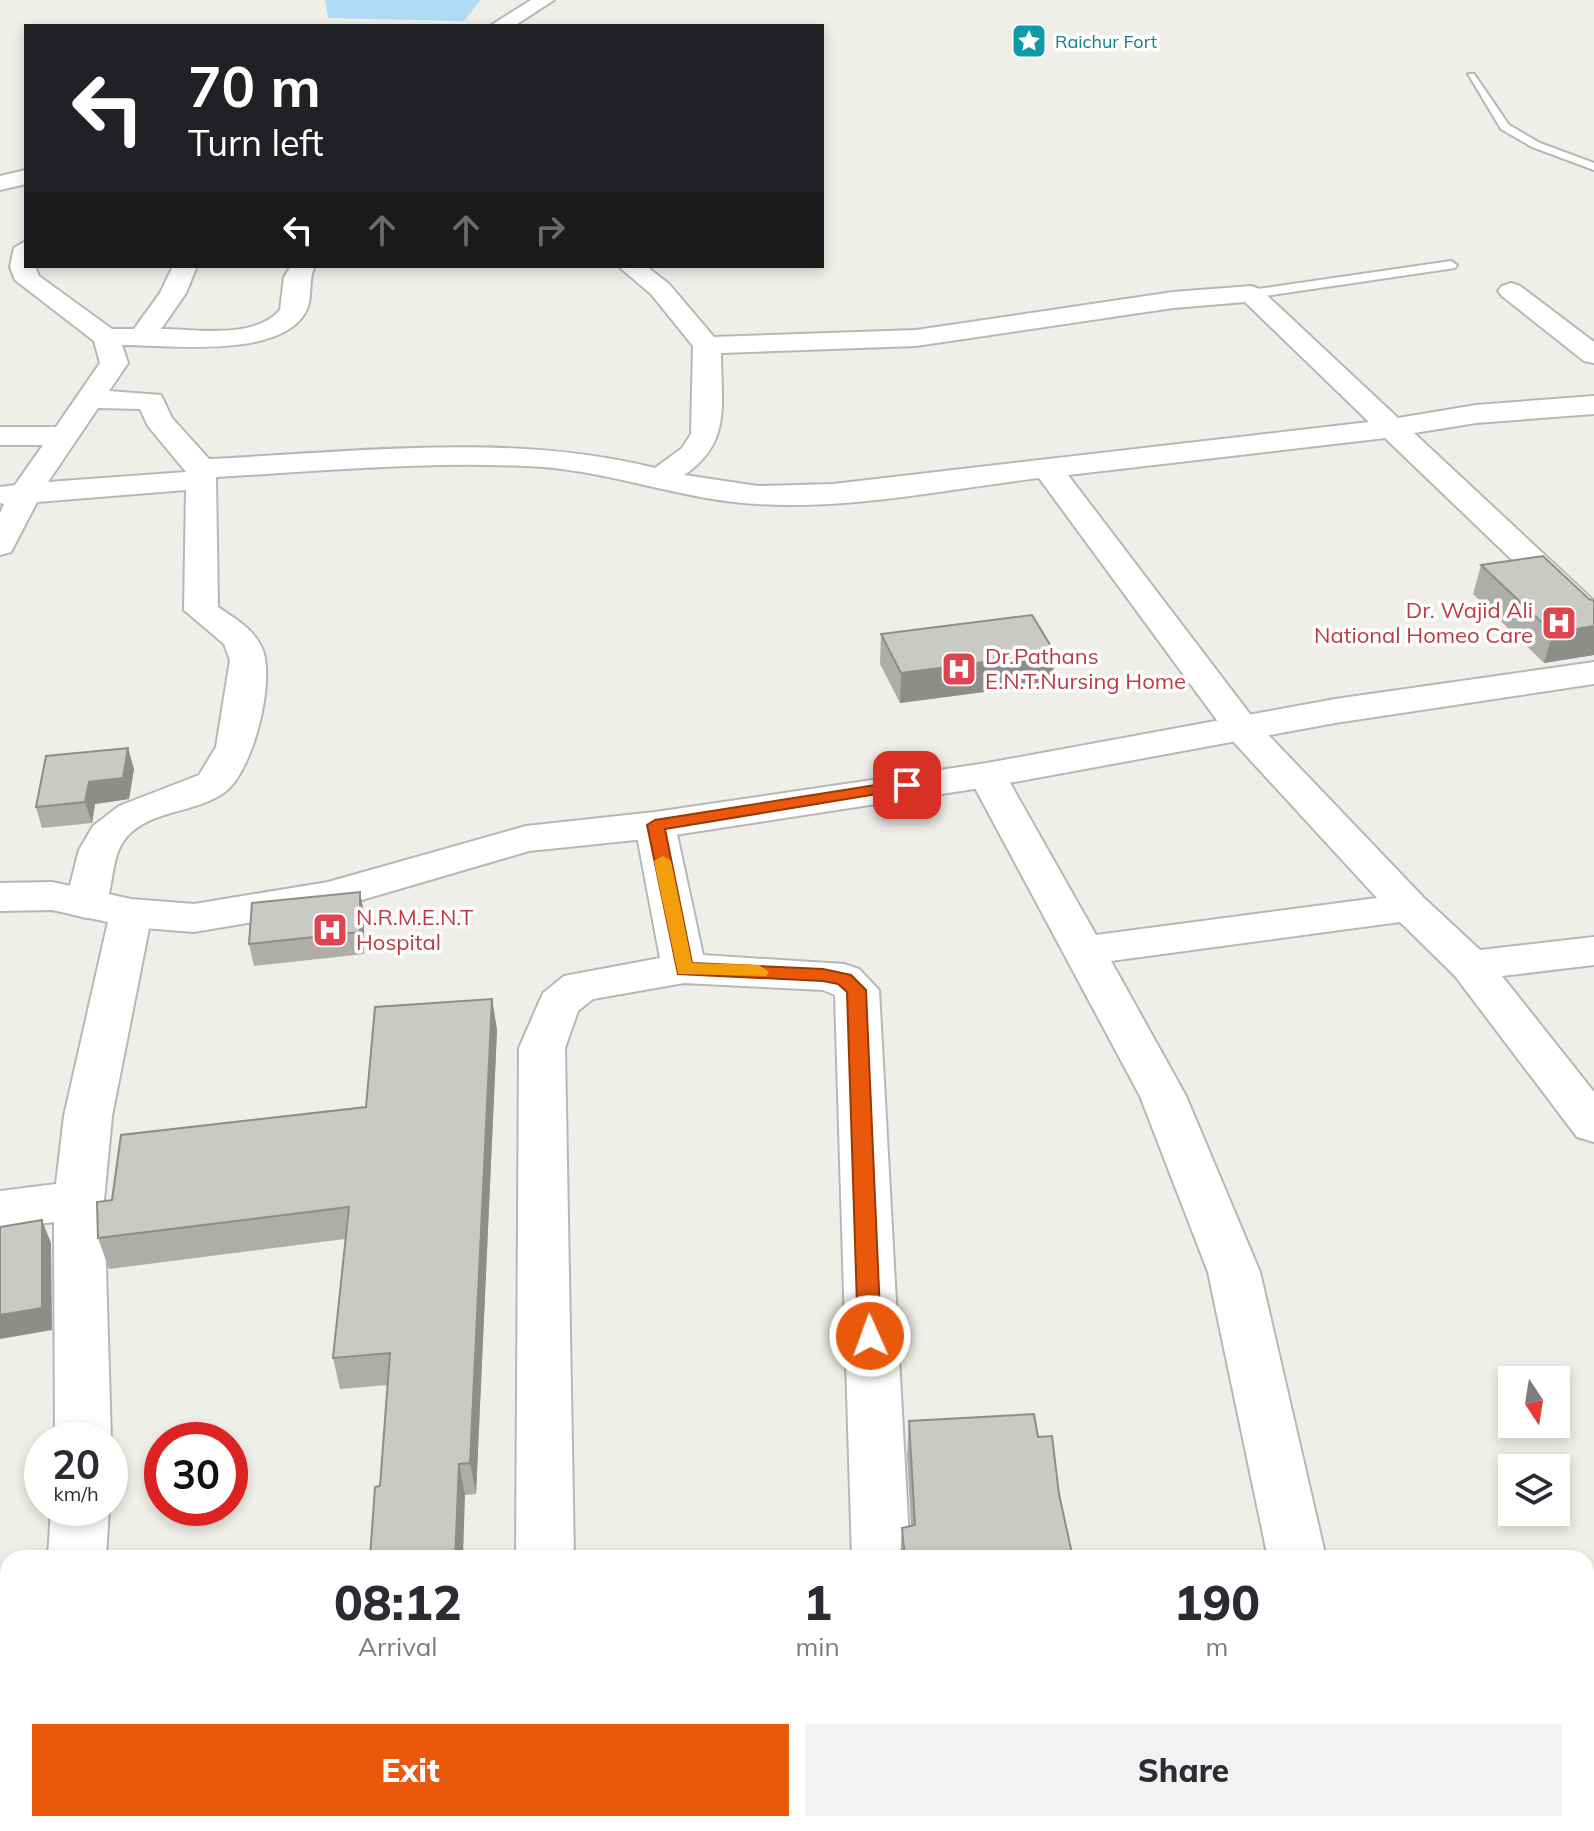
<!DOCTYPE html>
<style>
:root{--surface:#fff;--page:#f2f2f3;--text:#2b2b33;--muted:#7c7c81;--accent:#ea580c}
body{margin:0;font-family:Mulish,sans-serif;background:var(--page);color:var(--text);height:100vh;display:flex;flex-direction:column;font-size:30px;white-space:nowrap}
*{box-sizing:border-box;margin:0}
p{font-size:26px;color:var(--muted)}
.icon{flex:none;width:44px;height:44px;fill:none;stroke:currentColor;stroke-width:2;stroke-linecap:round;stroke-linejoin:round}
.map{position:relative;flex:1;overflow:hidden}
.drawer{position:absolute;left:0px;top:1550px;width:1594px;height:282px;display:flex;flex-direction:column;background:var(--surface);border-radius:24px 24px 0 0;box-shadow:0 4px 12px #0003}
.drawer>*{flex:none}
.hud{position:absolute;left:24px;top:24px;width:800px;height:244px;border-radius:0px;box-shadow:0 4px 12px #0003;background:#202124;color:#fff;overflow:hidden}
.needle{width:52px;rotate:168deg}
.fabs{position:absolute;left:1498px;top:1366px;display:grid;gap:16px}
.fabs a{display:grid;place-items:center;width:72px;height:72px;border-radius:0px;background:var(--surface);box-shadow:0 4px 12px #0003;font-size:40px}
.speed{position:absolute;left:24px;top:1422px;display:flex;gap:16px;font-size:40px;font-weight:700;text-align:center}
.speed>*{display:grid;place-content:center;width:104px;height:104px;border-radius:50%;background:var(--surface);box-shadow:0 4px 12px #0003;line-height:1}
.speed small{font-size:20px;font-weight:400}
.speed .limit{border:12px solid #d22;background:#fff;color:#111}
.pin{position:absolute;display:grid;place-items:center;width:68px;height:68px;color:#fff;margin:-34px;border-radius:16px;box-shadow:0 4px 12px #0006}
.me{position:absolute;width:88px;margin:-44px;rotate:358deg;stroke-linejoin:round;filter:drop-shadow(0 0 6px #0008)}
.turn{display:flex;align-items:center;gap:28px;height:168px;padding:0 32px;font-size:36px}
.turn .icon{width:104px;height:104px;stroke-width:2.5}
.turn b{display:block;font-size:56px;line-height:68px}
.lanes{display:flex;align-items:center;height:76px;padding:0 32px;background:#0003;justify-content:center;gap:40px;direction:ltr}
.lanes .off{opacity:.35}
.eta{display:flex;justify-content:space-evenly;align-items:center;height:136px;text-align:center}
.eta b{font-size:48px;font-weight:800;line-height:56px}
.primary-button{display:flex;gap:16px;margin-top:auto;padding:16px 32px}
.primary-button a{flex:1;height:92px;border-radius:0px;background:var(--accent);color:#fff;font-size:32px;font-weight:800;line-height:92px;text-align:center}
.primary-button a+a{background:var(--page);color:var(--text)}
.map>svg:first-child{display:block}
.water{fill:#b0dcf8}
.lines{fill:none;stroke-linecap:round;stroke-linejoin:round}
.service-casing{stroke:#b5b8bb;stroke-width:4}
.minor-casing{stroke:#b5b8bb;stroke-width:4}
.secondary-casing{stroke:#b4b7bb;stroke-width:4}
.service{fill:#fff;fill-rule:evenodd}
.minor{fill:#fff;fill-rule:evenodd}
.secondary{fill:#fff;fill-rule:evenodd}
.wall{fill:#afada9}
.shaded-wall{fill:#8e8d89}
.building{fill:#cbc9c4;stroke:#8e8d89;stroke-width:2}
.route{fill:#ea580c;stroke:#983908;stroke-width:2}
.slow{fill:#f59e0b}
.labels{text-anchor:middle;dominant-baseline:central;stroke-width:7;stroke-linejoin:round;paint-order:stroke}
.far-culture-label{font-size:18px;fill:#0d838f;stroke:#fff;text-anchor:start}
.health-label{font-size:22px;fill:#be3a42;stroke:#fff;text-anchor:start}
</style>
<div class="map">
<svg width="1594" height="1831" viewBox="0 0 1594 1831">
<rect width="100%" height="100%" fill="#f0eee8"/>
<!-- water -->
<path class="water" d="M325 0H481L464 21 328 18Z"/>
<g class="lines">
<defs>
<path id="service" d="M1468 74H1474L1509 125 1540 143 1594 163V170L1532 147 1501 129Z
M1451 261 1457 265 1455 268 1251 298 1245 294 1251 290Z"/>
<path id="minor" d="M26 241V266H35L39 276 112 329H134L160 293 173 266H197L186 293 161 329C198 329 253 340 280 310L284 277 291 266H315C307 281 314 298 305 313 278 359 168 345 122 345L128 363 109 391 161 395 172 418 209 459C355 452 511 432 655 468L682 448 691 434 693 346 651 294 618 266H646L669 284 714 337 916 330 1173 292 1251 286 1260 289 1398 418 1476 405 1594 396V414L1476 423 1414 433 1594 601V630L1582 627 1385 438 1068 475 1256 722 1424 898 1480 950 1594 937V965L1502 976 1594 1092V1142L1577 1137 1455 976 1400 922 1111 961 1186 1096 1260 1272 1326 1558H1268L1208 1272 1140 1096 968 775 973 767 987 764 1001 767 1096 935 1377 898 1230 738 1039 478C947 489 850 510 757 504 684 500 616 473 543 467 437 460 322 471 216 477L218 607C235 619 253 628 262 648 276 680 253 771 225 792 195 814 149 809 125 839 109 860 115 892 101 914L86 918 71 914 65 905 79 850 93 826 119 806 199 775 216 747 230 660 224 644 184 610 186 490 37 502 11 552 0 555V513L4 504 0 503V487L15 485 43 445H0V427H56L100 363 94 341 15 280 10 267 14 248ZM1245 302 1369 422 833 484 758 486 684 475C732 443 721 404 721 353L916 346 1173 308ZM98 408 140 409 148 426 186 472 48 482Z
M1511 283 1520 286 1594 342V363L1584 361 1502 296 1498 291 1502 286Z
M655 813 669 817 675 825 703 955 844 964 859 969 879 990 910 1558H852L835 995 823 990 684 983 593 999 578 1011 565 1048 574 1558H516L519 1048 543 993 564 976 660 958 635 825 641 817Z
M131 900 146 903 152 913 112 1116 104 1200 111 1440H55L54 1222 0 1229V1191L56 1184 64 1116 110 913 116 903Z
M51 1508H109L106 1558H48Z
M24 1824H90L89 1831H23Z
M513 1824H579V1831H513Z
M866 1824H932V1831H866Z
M1287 1824H1359L1356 1831H1284Z"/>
<path id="secondary" d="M531 0H554L514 26H490Z
M26 170V184L0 190V176Z
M1594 662V684L1335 723 987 787 655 838 529 851 331 909 194 932 131 927 52 910 0 911V883L52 882 131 899 194 904 328 882 526 826 655 812 987 763 1335 699Z"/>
</defs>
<!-- service casing -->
<use href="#service" class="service-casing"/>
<!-- minor casing -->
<use href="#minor" class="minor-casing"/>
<!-- secondary casing -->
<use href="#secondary" class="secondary-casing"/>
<!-- service -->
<use href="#service" class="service"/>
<!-- minor -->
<use href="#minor" class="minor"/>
<!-- secondary -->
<use href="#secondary" class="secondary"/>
</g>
<!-- wall -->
<path class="wall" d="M1481 565 1594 601V655L1544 663 1473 594Z
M881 634 1052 683 900 703 880 664Z
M134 769 129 799 95 804 92 823 42 828 36 807Z
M360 892 364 914V954L254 966 249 944Z
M492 999 497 1030 476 1494 465 1495 380 1486 388 1385 340 1389 333 1358 345 1239 109 1269 98 1238 112 1200 366 1107Z
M909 1421 1038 1437 1059 1494 1073 1558H900L902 1528 911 1526 907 1454Z"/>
<!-- shaded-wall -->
<path class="shaded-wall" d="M1594 626V655L1544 663 1553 633Z
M1055 653 1052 683 900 703 901 673Z
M128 748 134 769 129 799 95 804 92 823 85 802 89 782Z
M360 892 364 914V954L360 932Z
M492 999 497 1030 476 1494 470 1463Z
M42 1220 51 1243 52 1330 0 1339V1315Z
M459 1464 465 1495 463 1558H455Z"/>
<!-- building -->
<path class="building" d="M1543 556 1589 599 1594 601V626L1553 633 1481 565Z
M1032 615 1055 653 901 673 881 634Z
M128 748 123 778 89 782 85 802 36 807 46 756Z
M360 892V932L249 944 252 903Z
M492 999 470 1463 459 1464 455 1558H370L375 1487 380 1486 390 1353 333 1358 349 1207 98 1238 97 1202 112 1200 121 1135 366 1107 375 1007Z
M42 1220V1308L0 1315V1227Z
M1034 1414 1038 1437 1052 1436 1059 1494 1073 1558H905L902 1528 915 1525 909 1421Z"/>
<!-- route -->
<path class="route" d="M907 780 916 785 913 788 665 829 692 963 823 969 851 975 866 990 881 1336 878 1342H862L858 1336 847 992 838 984 823 981 678 974 647 825 655 820Z"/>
<!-- slow -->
<path class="slow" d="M663 856 671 861 692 963 759 965 769 972 766 976 678 974 654 861Z"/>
<!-- icons -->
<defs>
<symbol id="sight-square" viewBox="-11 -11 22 22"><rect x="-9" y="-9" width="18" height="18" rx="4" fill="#0f9aa8" stroke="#fff"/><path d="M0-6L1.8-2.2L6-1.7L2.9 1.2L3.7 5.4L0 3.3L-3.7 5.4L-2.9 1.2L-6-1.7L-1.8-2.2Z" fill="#fff"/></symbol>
<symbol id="hospital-square" viewBox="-11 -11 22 22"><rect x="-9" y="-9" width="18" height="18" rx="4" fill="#e0444e" stroke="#fff"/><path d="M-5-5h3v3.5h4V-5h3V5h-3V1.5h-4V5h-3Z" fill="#fff"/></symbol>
</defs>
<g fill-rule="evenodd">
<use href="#sight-square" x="1009" y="21" width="40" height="40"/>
<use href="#hospital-square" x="1539" y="603" width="40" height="40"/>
<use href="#hospital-square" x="939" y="649" width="40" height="40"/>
<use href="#hospital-square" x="310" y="910" width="40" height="40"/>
</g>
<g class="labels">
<!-- far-culture labels -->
<g class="far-culture-label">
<text x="1055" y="41">Raichur Fort</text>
</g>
<!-- health labels -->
<g class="health-label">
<text x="1533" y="610" text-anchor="end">Dr. Wajid Ali<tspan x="1533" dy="25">National Homeo Care</tspan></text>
<text x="985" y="656">Dr.Pathans<tspan x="985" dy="25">E.N.T.Nursing Home</tspan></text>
<text x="356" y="917">N.R.M.E.N.T<tspan x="356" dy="25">Hospital</tspan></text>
</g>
</g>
</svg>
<div class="fabs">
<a><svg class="needle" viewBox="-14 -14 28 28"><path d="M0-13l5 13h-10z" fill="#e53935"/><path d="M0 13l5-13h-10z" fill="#7c7c81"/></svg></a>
<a><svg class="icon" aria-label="layers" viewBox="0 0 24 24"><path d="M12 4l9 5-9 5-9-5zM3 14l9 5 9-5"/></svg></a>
</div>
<div class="speed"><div>20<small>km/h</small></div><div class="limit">30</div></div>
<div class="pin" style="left:907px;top:785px;background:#d93025"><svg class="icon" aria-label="arrive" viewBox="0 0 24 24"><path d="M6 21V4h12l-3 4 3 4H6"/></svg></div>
<svg class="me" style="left:870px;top:1336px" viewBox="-20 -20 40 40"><circle r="17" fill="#ea580c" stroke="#fff" stroke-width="3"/><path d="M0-11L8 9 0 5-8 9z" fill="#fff"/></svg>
<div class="hud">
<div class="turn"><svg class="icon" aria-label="left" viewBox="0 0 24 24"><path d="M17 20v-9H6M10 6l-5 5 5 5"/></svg><div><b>70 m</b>Turn left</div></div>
<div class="lanes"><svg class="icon" aria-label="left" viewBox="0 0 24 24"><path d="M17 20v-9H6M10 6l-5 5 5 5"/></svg><svg class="icon off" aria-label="ahead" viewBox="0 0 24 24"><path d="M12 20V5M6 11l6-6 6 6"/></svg><svg class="icon off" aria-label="ahead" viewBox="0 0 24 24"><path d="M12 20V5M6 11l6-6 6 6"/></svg><svg class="icon off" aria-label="right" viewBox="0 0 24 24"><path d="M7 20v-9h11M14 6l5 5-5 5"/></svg></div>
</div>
<section class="drawer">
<div class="eta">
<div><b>08:12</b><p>Arrival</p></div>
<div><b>1</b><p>min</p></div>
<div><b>190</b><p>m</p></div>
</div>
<div class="primary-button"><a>Exit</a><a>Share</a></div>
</section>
</div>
